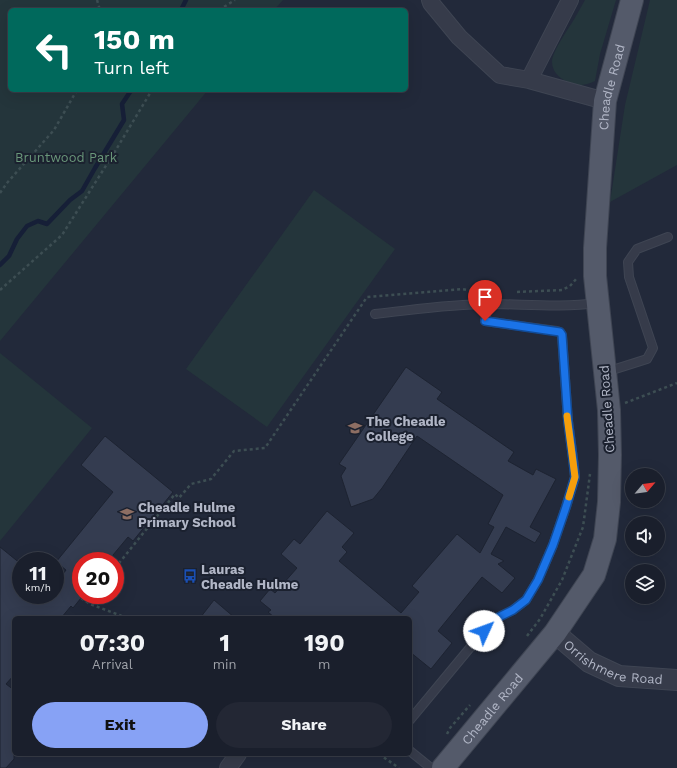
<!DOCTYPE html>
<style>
:root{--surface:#1a1f2c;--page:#232734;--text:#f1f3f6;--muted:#9fa2a9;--line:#383d48;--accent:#87a2f5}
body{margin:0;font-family:"Work Sans",sans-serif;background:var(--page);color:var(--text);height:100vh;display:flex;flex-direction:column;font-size:15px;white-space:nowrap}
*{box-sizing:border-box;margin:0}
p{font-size:13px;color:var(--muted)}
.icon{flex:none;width:22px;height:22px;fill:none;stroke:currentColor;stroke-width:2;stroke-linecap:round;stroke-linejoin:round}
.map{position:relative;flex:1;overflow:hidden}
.sheet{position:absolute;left:12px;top:616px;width:400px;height:140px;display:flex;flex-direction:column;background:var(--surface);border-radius:6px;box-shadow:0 4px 16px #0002,0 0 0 1px var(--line)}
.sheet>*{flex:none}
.hud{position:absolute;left:8px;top:8px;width:400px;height:84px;border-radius:6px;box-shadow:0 4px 16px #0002,0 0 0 1px var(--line);background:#00695c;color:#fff;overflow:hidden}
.needle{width:26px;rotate:61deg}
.tools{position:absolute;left:625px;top:468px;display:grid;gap:8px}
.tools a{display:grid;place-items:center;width:40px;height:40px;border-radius:50%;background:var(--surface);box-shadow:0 4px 16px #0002,0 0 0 1px var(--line);font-size:20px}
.speed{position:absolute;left:12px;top:552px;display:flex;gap:8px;font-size:20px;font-weight:700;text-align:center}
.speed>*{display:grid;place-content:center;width:52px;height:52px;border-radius:50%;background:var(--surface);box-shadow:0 4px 16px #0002,0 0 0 1px var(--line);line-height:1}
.speed small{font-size:10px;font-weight:400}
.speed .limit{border:6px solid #d22;background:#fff;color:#111}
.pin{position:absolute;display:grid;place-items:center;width:34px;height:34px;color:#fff;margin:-41px -17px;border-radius:50% 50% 50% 0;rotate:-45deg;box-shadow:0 0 4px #0007}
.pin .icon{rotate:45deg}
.me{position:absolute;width:44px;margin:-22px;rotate:47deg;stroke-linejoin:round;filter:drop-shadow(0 0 3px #0008)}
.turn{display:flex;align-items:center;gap:14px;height:84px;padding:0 20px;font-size:18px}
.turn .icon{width:52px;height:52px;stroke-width:2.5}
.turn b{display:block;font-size:28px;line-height:34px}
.eta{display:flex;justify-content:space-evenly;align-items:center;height:68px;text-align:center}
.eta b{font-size:24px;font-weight:700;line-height:28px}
.cta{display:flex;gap:8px;margin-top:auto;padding:8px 20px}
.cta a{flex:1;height:46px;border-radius:24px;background:var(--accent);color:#111;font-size:16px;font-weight:700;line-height:46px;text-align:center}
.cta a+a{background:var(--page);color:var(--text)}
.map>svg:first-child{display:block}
.green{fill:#24353b}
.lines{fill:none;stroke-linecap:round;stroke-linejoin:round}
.stream{stroke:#161f37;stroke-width:4.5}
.building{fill:#343c50;stroke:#1d2331}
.service-casing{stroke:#3f4553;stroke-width:10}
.minor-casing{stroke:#3f4553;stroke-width:18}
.tertiary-casing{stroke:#3f4553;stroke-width:22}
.primary-casing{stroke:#3f4553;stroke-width:24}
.path{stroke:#3d4e53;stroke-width:2.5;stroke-dasharray:3 3;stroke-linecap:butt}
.service{stroke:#363b4a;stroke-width:8}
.minor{stroke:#363b4a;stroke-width:16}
.tertiary{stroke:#363b4a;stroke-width:20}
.primary{stroke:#545a6a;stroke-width:22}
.route-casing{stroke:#114b97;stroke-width:10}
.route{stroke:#1a73e8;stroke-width:7}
.slow{stroke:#f59e0b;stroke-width:7}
.labels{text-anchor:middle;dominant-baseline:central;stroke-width:4;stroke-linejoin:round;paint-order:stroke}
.street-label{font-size:13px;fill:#b1b6c6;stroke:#1b212f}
.park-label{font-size:13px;fill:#699679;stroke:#1b212f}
.poi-label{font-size:13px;font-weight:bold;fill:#b1b6c6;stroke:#1b212f;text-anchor:start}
</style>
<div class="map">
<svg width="677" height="768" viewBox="0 0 677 768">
<rect width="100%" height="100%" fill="#22293a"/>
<!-- green -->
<path class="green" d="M0 0H283L274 10H10V90H208L0 341Z
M585 0H616L600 54 595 81C585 86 575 87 566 81 559 78 552 71 552 62 552 51 570 27 576 16 579 11 582 5 585 0Z
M650 0H677V165L610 202 625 105Z
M314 190 395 249 267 427 186 369Z
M0 353 92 428 0 541Z"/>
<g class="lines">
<!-- stream -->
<path class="stream" d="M181 10 186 0
M0 265 9 256 17 239 27 226 38 221 47 224 70 200 82 191 95 168 124 120 122 104 130 92 133 90"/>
</g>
<!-- building -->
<path class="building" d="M406 367 442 392 437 399 514 452 508 461 533 475 536 469 556 479 530 527 541 533 535 543 506 527 491 554 504 561 498 564 515 578 502 593 482 577 438 631 452 643 431 669 410 652V618H275L268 612 271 610 260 601 270 589 275 593 297 568 281 554 294 539 300 544 327 511 354 533 342 547 347 552 339 561 401 613 419 592 412 586 457 534 480 553 494 527 488 524 503 495 417 436 382 488 373 499 351 507 341 476 346 468 339 464Z
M105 436 173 492 133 541 128 537 108 561H81V598L73 608 71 606 61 618H14V675L6 684 14 690V759L6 768H0V547L21 564V595H55V585L66 570 56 562 113 492 81 465Z
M214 600 235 618H200Z"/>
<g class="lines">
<defs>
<path id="service" d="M375 314C413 310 450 304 488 304 524 304 561 308 597 303
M606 372 647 359 653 348 629 277 628 262 637 249 668 237
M410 720 493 620 513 610 526 600 538 580 553 545 566 507 575 477 573 459 568 421 562 335 560 332 557 331 485 321 488 304
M410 751 431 768"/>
<path id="minor" d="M430 0 431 3 459 37 500 75 529 80 605 101
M529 80 570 0
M228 768 238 754"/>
<g id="tertiary">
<path id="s1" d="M555 633 589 662 619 676 677 680"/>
</g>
<g id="primary">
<path id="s2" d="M443 768 555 633 594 575 605 539 609 502 610 455 609 410 595 276V248L605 101 632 0"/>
</g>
</defs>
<!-- service casing -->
<use href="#service" class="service-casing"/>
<!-- minor casing -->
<use href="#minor" class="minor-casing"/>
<!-- tertiary casing -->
<use href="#tertiary" class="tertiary-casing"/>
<!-- primary casing -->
<use href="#primary" class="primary-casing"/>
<!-- path -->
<path class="path" d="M97 0 100 10
M219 10 235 0
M0 193 7 183 54 130 77 90
M0 290 62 235 114 153 152 90
M517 292 562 290 570 286 577 278
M625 403 677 383
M115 568 175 494 179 498 191 484 211 479 234 451 265 448 367 297 462 289 478 292
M81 598 90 604 127 618
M87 602 93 595
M527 636 540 619 562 580 583 527 590 474
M447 734 450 728 470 705
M379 754 399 768"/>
<!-- service -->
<use href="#service" class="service"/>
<!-- minor -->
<use href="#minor" class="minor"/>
<!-- tertiary -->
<use href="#tertiary" class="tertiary"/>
<!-- primary -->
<use href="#primary" class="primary"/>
</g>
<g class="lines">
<defs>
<path id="route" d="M484 631 493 620 513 610 526 600 538 580 553 545 566 507 575 477 573 459 568 421 562 335 560 332 485 321"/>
</defs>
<!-- route casing -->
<use href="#route" class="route-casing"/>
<!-- route -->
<use href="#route" class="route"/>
<!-- slow -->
<path class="slow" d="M567 416 575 477 569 497"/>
</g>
<!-- icons -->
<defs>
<symbol id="university-bare" viewBox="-9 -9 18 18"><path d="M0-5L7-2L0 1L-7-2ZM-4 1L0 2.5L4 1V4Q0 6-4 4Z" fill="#8d6e63" stroke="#1b212f" stroke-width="2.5" paint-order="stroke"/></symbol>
<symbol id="school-bare" viewBox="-9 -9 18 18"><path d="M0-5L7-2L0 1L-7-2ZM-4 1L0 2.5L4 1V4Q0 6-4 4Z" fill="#8d6e63" stroke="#1b212f" stroke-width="2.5" paint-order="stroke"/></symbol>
<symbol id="bus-bare" viewBox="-9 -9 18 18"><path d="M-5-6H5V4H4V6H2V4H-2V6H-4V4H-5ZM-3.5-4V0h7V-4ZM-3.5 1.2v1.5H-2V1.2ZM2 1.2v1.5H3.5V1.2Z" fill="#1a4fb4" stroke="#1b212f" stroke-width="2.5" paint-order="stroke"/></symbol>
</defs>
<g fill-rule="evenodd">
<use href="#university-bare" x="345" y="418" width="20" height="20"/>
<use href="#school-bare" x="117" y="504" width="20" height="20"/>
<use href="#bus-bare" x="180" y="566" width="20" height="20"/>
</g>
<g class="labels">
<!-- street labels -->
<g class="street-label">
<text stroke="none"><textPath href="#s2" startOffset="737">Cheadle Road</textPath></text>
<text transform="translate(607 409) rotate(-94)">Cheadle Road</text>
<text stroke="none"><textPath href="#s1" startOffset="68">Orrishmere Road</textPath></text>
<text stroke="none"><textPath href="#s2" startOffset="77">Cheadle Road</textPath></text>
</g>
<!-- park labels -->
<g class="park-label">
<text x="66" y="157">Bruntwood Park</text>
</g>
<!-- poi labels -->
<g class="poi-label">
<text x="366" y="421">The Cheadle<tspan x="366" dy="15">College</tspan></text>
<text x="138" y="507">Cheadle Hulme<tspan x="138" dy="15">Primary School</tspan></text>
<text x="201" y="569">Lauras<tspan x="201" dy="15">Cheadle Hulme</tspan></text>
</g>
</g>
</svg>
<div class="tools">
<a><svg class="needle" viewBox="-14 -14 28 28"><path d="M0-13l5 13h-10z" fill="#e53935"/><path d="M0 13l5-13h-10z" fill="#9fa2a9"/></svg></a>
<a><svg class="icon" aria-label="sound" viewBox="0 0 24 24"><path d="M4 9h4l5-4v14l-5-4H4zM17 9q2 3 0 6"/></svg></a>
<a><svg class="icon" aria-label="layers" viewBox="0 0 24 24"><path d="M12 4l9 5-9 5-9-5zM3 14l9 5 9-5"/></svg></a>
</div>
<div class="speed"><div>11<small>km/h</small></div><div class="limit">20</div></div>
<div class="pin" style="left:485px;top:321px;background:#d93025"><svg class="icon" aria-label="arrive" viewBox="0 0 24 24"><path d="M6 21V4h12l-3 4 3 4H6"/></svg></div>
<svg class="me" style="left:484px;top:631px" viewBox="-20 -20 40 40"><circle r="19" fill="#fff"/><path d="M0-13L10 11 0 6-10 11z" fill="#1a73e8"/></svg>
<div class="hud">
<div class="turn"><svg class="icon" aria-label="left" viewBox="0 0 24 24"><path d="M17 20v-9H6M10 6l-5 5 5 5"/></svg><div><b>150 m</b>Turn left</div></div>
</div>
<section class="sheet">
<div class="eta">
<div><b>07:30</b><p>Arrival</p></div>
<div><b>1</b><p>min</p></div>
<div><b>190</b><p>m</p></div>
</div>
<div class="cta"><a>Exit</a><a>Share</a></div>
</section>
</div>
